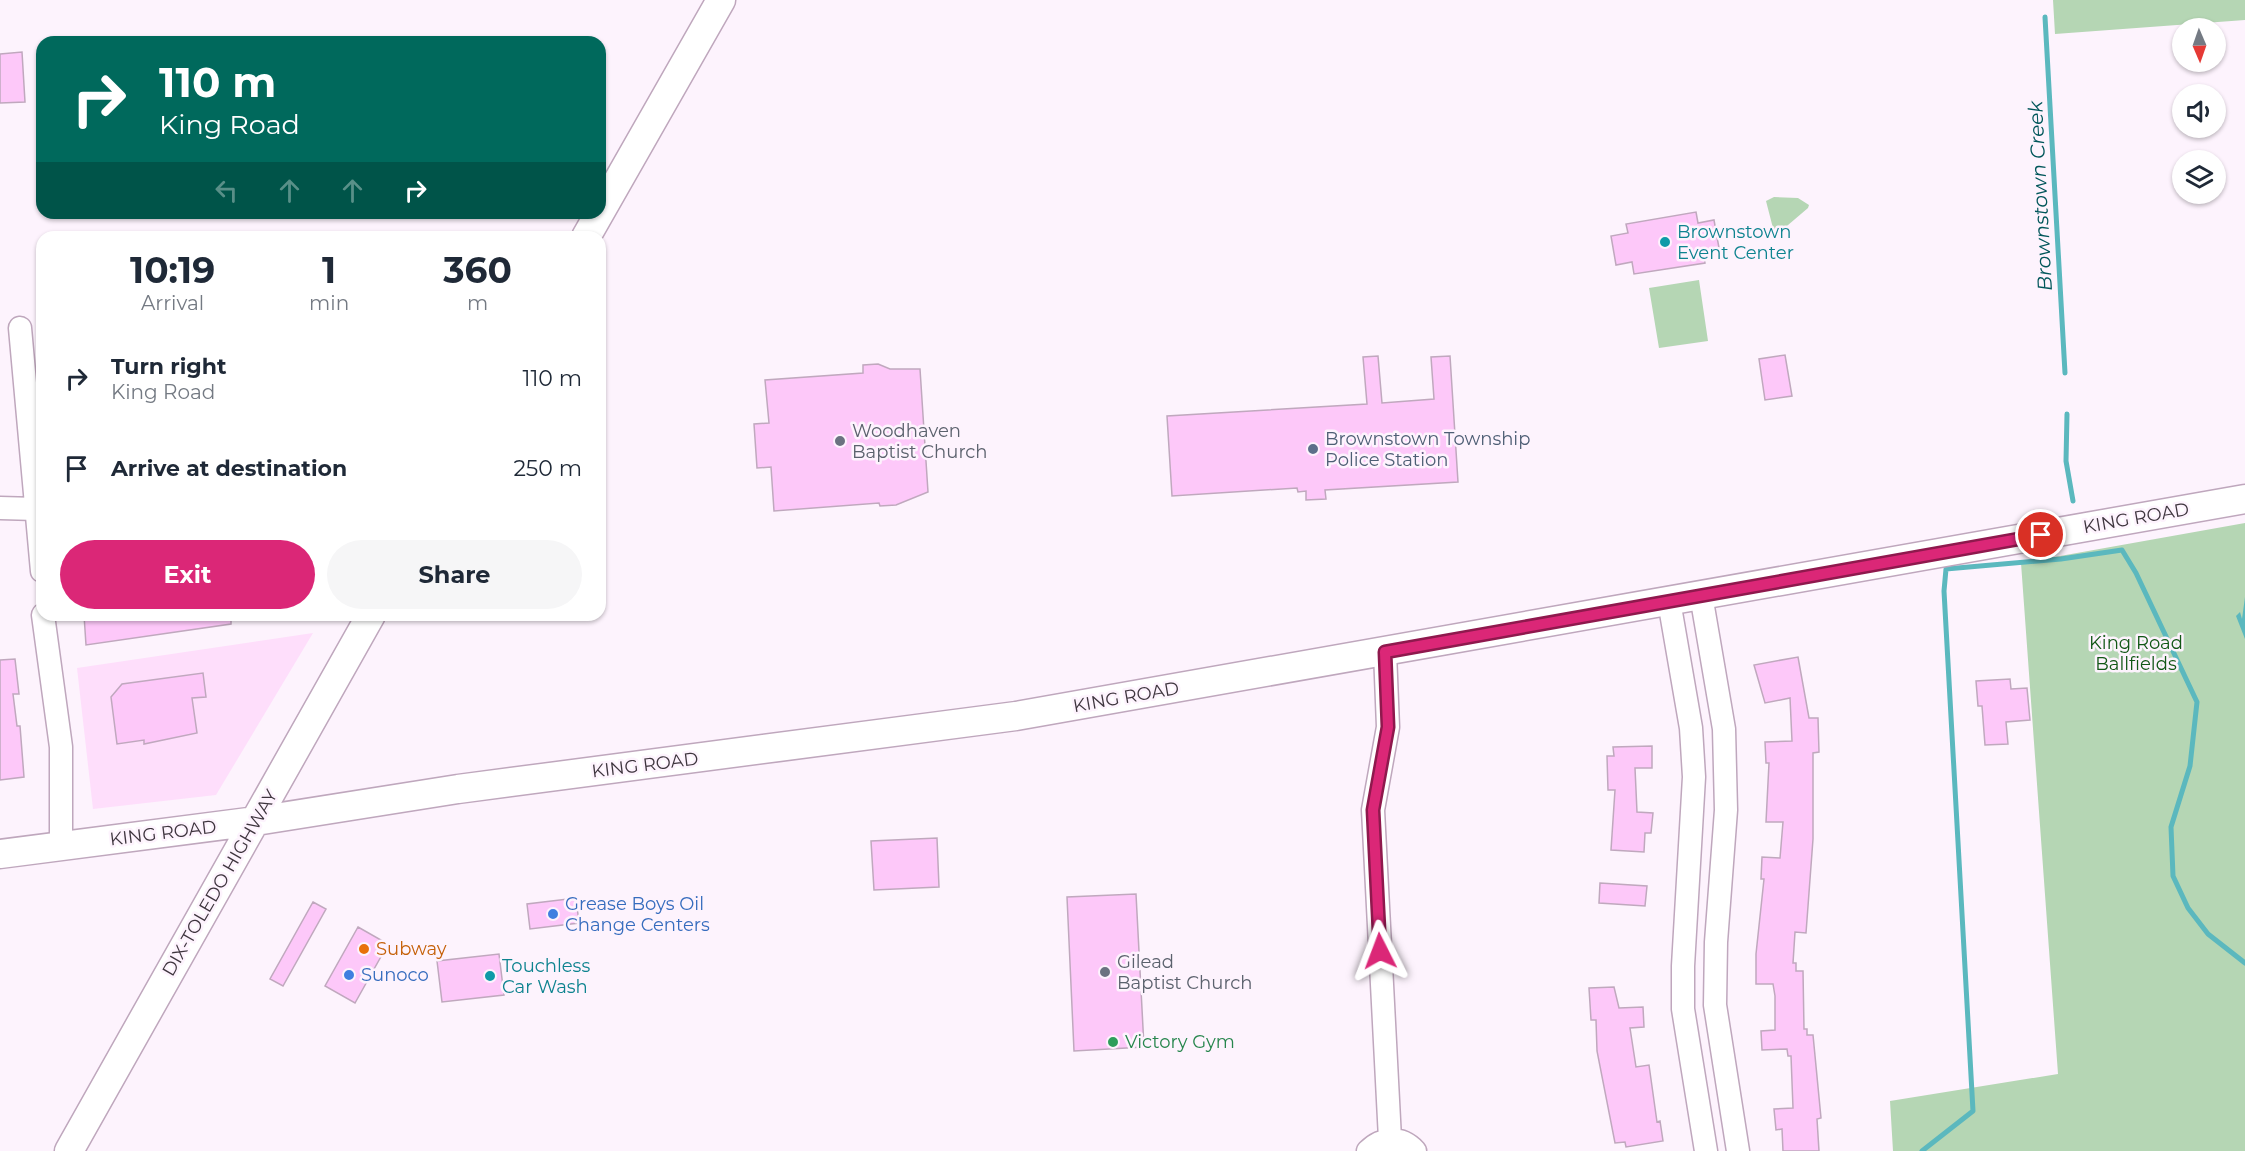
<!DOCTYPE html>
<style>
:root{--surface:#fff;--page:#f6f6f7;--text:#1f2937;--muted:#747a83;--accent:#db2777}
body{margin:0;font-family:Montserrat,sans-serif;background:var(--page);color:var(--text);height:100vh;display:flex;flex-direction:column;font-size:22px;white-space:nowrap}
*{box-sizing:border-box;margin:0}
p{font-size:20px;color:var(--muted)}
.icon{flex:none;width:33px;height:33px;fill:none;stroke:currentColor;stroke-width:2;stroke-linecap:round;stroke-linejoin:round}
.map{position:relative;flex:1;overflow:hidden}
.drawer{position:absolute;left:36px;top:231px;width:570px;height:390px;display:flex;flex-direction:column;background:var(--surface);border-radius:18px;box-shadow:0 2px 4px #0004}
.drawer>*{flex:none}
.hud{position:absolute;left:36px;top:36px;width:570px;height:183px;border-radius:18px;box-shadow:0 2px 4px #0004;background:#00695c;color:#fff;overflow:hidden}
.needle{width:39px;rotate:178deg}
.buttons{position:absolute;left:2172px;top:18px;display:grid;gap:12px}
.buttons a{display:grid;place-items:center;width:54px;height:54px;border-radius:50%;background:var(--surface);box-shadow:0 2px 4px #0004;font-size:30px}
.pin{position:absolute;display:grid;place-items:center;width:51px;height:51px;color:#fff;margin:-26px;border:3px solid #fff;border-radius:50%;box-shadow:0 2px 6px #0007}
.me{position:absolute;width:66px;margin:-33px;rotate:357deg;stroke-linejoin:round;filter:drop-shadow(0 0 4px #0008)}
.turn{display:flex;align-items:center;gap:21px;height:126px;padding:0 24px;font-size:27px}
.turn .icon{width:78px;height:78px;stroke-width:2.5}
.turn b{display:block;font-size:42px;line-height:51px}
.lanes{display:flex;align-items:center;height:57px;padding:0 24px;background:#0003;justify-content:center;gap:30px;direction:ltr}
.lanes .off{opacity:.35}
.eta{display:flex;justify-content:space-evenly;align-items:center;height:102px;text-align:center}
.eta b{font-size:36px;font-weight:700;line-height:42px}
.cta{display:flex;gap:12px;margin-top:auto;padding:12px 24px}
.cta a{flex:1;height:69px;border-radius:36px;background:var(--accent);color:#fff;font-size:24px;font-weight:700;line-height:69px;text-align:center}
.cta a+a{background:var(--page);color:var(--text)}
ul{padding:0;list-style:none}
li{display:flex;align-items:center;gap:18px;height:90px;padding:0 24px}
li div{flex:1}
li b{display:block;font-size:22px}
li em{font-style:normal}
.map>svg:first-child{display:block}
.built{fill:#fedefb}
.green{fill:#b5d6b4}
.water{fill:#5bb8be}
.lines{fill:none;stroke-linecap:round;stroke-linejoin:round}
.stream{stroke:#5bb8be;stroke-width:5}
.building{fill:#fdc8f9;stroke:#c0a8be;stroke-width:1.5}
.minor-casing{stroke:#bfa7bd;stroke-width:25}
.major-casing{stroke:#bfa7bd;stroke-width:31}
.minor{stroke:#fff;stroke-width:22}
.major{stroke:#fff;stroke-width:28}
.route-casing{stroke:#8e194d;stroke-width:15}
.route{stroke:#db2777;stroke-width:10}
.culture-dot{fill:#0f9aa8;stroke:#fdf3fd;stroke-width:2}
.worship-dot{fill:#6b7280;stroke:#fdf3fd;stroke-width:2}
.service-dot{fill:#5c6f8a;stroke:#fdf3fd;stroke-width:2}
.shop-dot{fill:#3f7fe0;stroke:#fdf3fd;stroke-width:2}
.food-dot{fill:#e8710a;stroke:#fdf3fd;stroke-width:2}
.leisure-dot{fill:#2e9e5b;stroke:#fdf3fd;stroke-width:2}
.labels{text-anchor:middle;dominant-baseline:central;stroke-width:5;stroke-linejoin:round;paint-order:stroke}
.culture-label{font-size:18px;fill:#0d838f;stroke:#fdf3fd;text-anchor:start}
.worship-label{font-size:18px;fill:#5b616d;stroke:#fdf3fd;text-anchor:start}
.service-label{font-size:18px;fill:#4e5e75;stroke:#fdf3fd;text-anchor:start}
.street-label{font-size:18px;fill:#3e353e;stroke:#fdf3fd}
.park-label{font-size:18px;fill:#115715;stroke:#fdf3fd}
.shop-label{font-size:18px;fill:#366cbe;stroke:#fdf3fd;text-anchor:start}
.food-label{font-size:18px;fill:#c56008;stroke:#fdf3fd;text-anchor:start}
.leisure-label{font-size:18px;fill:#27864d;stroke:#fdf3fd;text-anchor:start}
.water-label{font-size:20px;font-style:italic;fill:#00565a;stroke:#fdf3fd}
</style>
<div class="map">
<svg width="2245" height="1151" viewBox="0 0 2245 1151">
<rect width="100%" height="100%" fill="#fdf3fd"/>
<!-- built -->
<path class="built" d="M313 633 216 795 93 809 77 668Z"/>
<!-- green -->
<path class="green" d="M2053 0H2245V20L2055 34Z
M1774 197 1798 198 1809 205 1808 208 1781 231 1774 232 1766 201Z
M1699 280 1708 341 1659 348 1649 288Z
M2245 523V1151H1893L1890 1101 2058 1074 2021 563Z"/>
<!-- water -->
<path class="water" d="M2245 597V639L2236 616 2240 612 2242 619Z"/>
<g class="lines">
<!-- stream -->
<path class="stream" d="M2045 17 2065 373
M2067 414 2066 461 2073 501
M1922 1151 1973 1111 1944 591 1946 569 2061 559 2122 550 2136 573 2197 702 2190 766 2171 827 2173 876 2188 908 2208 934 2245 963"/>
</g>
<!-- building -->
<path class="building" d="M22 52 25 102 0 103V54Z
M1696 212 1698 223 1714 220 1719 248 1703 251 1705 263 1634 274 1632 262 1616 265 1611 236 1628 233 1626 224Z
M1785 355 1792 396 1765 400 1759 359Z
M1378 356 1382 403 1434 399 1431 357 1450 356 1458 482 1325 490 1326 499 1306 500V491L1298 492 1297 488 1172 496 1167 416 1367 404 1363 357Z
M878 364 890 369H920L928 492 896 505 880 506 879 503 774 511 771 467 757 468 754 424 769 423 765 380 863 373V365Z
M84 615H231V624L86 645Z
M1798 657 1809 718H1818L1819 752 1813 753V839L1806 933 1795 932 1793 963H1796V971H1803L1804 1029H1807V1035H1813L1821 1118 1817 1119 1819 1151H1783L1782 1129 1776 1130 1774 1109 1793 1108 1791 1056H1788L1787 1049 1762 1050 1761 1031 1775 1030V996L1773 984H1756V954L1764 879H1761L1762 857 1780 858 1783 822H1766L1769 763H1766L1765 742 1792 741 1790 698 1765 703 1754 665Z
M15 659 19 694H13L17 726H20L24 777 0 780V660Z
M203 673 206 697 192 698 197 733 144 744V740L117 744 111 697 122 684Z
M2010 679 2011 689 2027 688 2030 720 2006 722 2008 744 1985 745 1982 706H1978L1976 681Z
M1652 746V768H1635L1637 812 1653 813 1651 833H1645L1644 852 1611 850 1615 790H1608L1607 756H1614L1613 747Z
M937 838 939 887 874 890 871 841Z
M1600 883 1647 886 1645 906 1599 903Z
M1136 894 1144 1047 1074 1051 1067 897Z
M576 898 579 923 530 929 527 904Z
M313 902 326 909 283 986 270 979Z
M358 927 388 944 355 1003 325 986Z
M499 954 504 995 442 1002 437 961Z
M1614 987 1619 1008 1643 1007 1644 1027 1630 1028 1636 1067 1649 1065 1657 1122 1660 1121 1663 1141 1626 1147 1625 1142 1615 1143 1597 1051 1596 1020H1591L1589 988Z"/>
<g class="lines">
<defs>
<path id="minor" d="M20 328 42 571
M0 508 36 509
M1701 595 1724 729 1726 810 1716 942 1715 1005 1738 1151
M1669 601 1691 728 1694 777 1683 966V1009L1706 1151
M43 615 61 747V847
M1385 652 1388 727 1373 810 1390 1139
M1368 1151C1382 1137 1401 1136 1415 1151"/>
<path id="major" d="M586 237 721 0
M0 854 256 821 458 789 1016 716 2245 499
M69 1151 371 615"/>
</defs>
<!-- minor casing -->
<use href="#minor" class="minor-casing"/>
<!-- major casing -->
<use href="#major" class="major-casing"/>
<!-- minor -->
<use href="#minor" class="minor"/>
<!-- major -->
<use href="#major" class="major"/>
</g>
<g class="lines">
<defs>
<path id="route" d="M1380 951 1373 810 1388 727 1385 652 2041 535"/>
</defs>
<!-- route casing -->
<use href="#route" class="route-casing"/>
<!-- route -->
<use href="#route" class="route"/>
</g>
<!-- markers -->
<g class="culture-dot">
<circle cx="1665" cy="242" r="6"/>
<circle cx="490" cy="976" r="6"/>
</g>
<g class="worship-dot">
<circle cx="840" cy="441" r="6"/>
<circle cx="1105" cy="972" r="6"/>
</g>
<circle class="service-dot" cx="1313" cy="449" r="6"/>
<g class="shop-dot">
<circle cx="553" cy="914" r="6"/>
<circle cx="349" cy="975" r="6"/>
</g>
<circle class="food-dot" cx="364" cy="949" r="6"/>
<circle class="leisure-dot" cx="1113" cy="1042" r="6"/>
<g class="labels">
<!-- culture labels -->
<g class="culture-label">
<text x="1677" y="232">Brownstown<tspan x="1677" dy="21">Event Center</tspan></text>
<text x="502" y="966">Touchless<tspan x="502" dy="21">Car Wash</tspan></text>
</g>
<!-- worship labels -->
<g class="worship-label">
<text x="852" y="431">Woodhaven<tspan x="852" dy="21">Baptist Church</tspan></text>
<text x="1117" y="962">Gilead<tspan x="1117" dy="21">Baptist Church</tspan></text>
</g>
<!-- service labels -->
<g class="service-label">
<text x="1325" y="439">Brownstown Township<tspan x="1325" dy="21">Police Station</tspan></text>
</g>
<!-- street labels -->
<g class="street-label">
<text transform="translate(2136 518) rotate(-10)">KING ROAD</text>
<text transform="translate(1126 697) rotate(-10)">KING ROAD</text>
<text transform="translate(645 765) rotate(-7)">KING ROAD</text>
<text transform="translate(163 833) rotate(-7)">KING ROAD</text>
<text transform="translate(220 883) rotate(-60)">DIX-TOLEDO HIGHWAY</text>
</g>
<!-- park labels -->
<g class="park-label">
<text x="2136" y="643">King Road<tspan x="2136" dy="21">Ballfields</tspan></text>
</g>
<!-- shop labels -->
<g class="shop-label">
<text x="565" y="904">Grease Boys Oil<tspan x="565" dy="21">Change Centers</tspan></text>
<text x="361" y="975">Sunoco</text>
</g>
<!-- food labels -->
<g class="food-label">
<text x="376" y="949">Subway</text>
</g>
<!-- leisure labels -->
<g class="leisure-label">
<text x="1125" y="1042">Victory Gym</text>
</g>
<!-- water labels -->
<g class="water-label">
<text transform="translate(2040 196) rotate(-93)">Brownstown Creek</text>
</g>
</g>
</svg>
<div class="buttons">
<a><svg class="needle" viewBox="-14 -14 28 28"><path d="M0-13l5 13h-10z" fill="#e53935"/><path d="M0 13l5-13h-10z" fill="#747a83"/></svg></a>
<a><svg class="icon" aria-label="sound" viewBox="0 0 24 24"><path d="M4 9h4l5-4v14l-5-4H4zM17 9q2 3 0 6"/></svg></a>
<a><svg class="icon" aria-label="layers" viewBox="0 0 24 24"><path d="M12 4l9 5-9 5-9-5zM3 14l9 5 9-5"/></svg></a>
</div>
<div class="pin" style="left:2041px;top:535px;background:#d93025"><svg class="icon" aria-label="arrive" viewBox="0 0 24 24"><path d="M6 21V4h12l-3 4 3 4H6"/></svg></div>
<svg class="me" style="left:1380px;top:951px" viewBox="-20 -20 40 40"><path d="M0-17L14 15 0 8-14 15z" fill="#db2777" stroke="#fff" stroke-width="4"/></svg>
<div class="hud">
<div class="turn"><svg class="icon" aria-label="right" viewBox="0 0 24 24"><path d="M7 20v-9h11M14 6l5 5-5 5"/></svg><div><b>110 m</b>King Road</div></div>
<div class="lanes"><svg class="icon off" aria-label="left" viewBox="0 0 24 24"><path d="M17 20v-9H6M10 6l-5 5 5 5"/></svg><svg class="icon off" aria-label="ahead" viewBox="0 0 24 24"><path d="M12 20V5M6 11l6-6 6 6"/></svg><svg class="icon off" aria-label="ahead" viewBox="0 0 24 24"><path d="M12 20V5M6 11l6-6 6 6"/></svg><svg class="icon" aria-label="right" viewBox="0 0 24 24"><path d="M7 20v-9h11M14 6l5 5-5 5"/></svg></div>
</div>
<section class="drawer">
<div class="eta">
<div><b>10:19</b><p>Arrival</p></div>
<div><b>1</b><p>min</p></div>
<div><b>360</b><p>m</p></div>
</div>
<ul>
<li><svg class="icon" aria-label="right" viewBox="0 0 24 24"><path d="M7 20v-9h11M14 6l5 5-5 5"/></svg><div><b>Turn right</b><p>King Road</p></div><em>110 m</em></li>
<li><svg class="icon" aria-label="arrive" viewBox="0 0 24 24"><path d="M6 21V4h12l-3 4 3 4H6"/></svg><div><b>Arrive at destination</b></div><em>250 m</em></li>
</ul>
<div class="cta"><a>Exit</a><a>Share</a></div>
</section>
</div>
